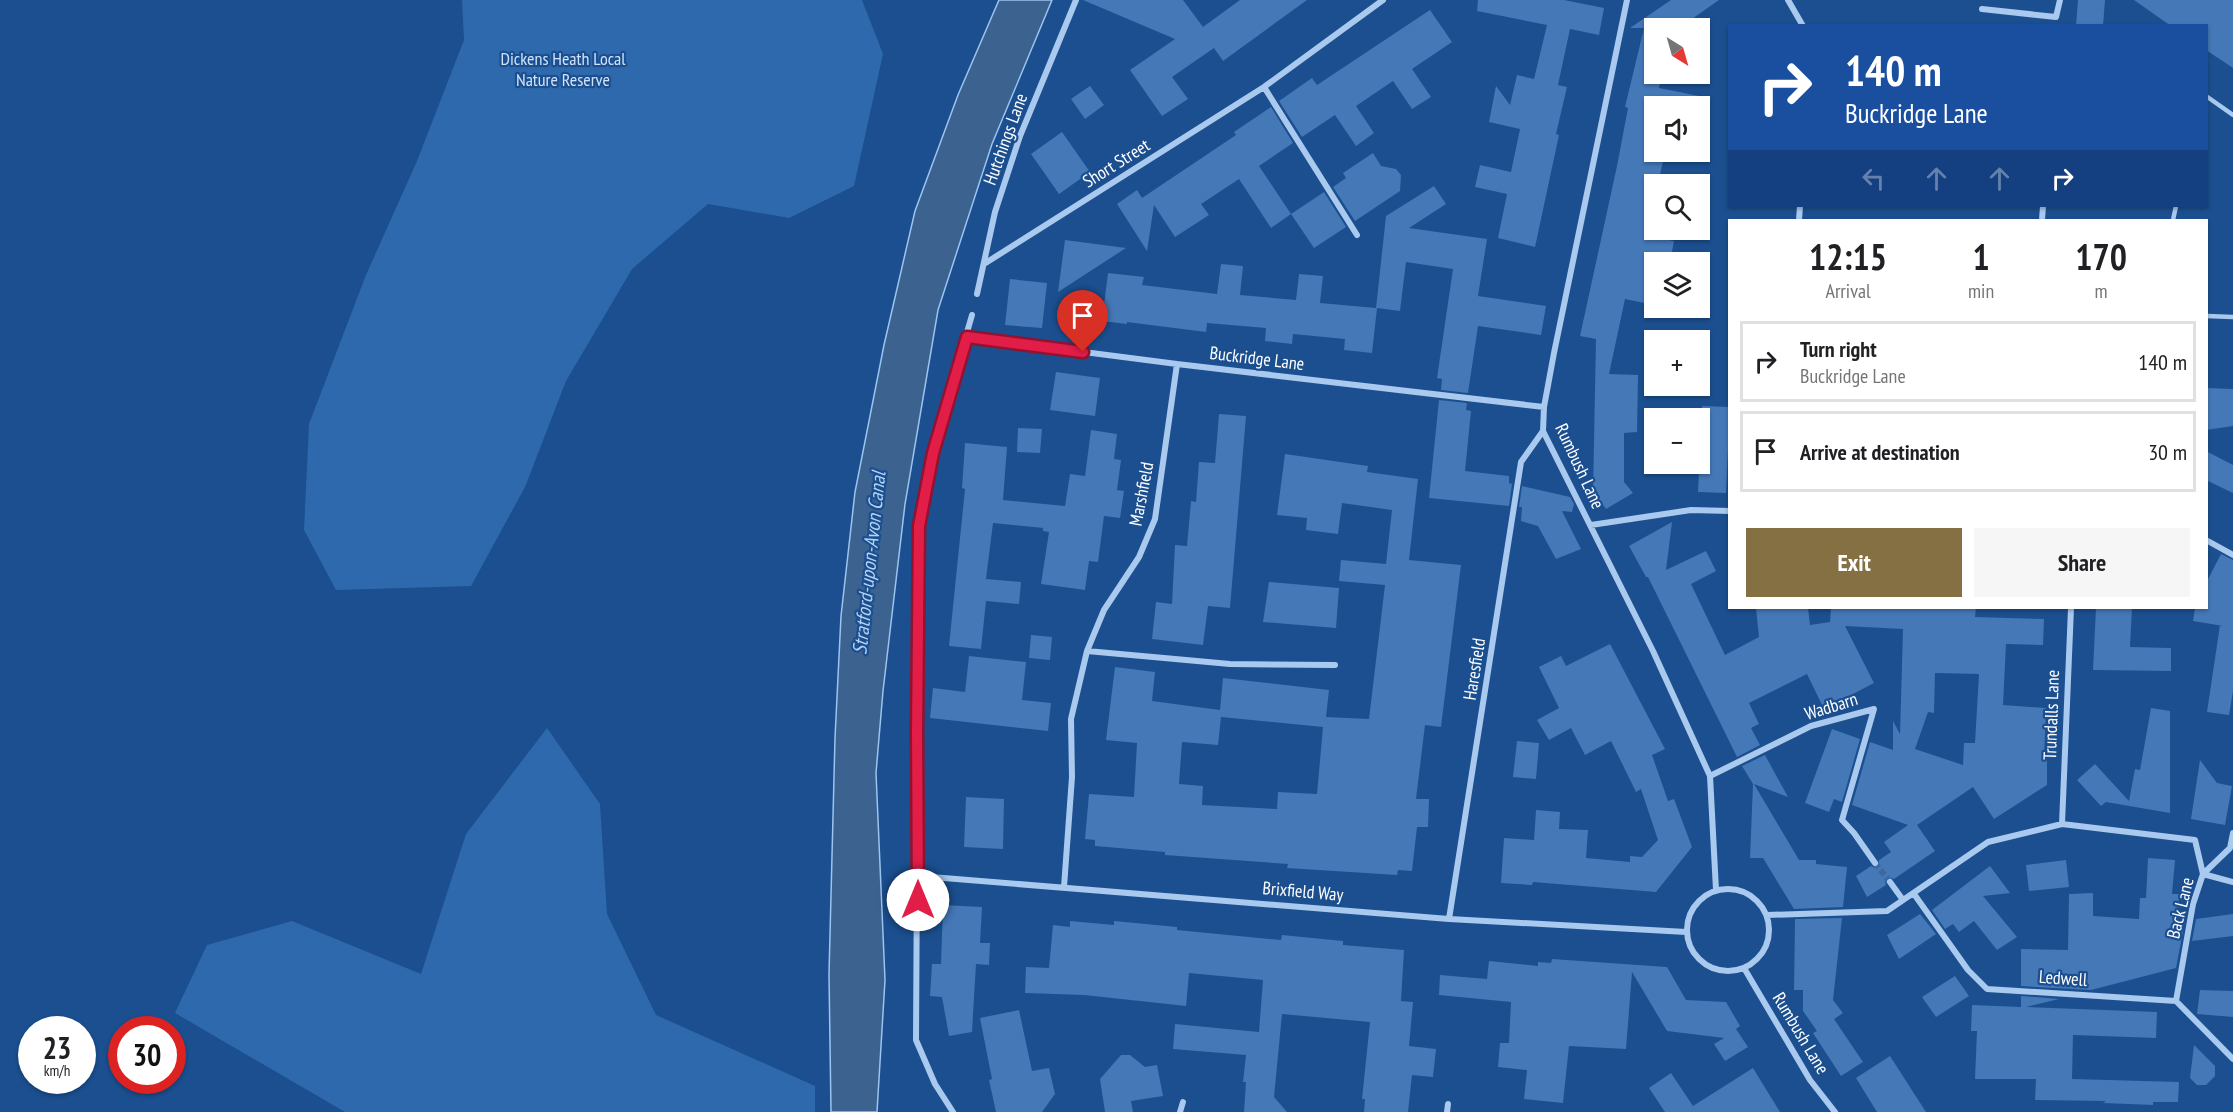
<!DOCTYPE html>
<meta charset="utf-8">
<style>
:root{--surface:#fff;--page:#f6f6f6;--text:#202124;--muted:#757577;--line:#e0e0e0;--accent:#847042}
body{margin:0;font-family:"PT Sans Narrow",sans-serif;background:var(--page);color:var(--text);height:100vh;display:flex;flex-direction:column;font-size:22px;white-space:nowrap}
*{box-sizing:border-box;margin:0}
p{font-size:20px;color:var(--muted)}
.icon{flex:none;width:33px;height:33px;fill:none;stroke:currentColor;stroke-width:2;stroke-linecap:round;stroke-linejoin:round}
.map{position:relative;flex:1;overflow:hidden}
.panel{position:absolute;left:1728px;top:219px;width:480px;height:390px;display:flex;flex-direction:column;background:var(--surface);border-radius:0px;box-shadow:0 2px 4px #0004}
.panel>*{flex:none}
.top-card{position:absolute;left:1728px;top:24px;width:480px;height:183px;border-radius:0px;box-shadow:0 2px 4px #0004;background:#1a4fa0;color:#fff;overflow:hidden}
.needle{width:39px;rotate:143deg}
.controls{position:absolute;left:1644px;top:18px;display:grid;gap:12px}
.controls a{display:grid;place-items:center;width:66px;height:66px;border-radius:0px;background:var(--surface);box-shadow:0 2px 4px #0004;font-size:30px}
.speed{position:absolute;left:18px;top:1016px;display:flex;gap:12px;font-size:30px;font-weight:700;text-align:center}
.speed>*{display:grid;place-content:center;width:78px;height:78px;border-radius:50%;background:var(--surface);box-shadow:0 2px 4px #0004;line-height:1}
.speed small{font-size:15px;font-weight:400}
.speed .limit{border:9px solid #d22;background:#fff;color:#111}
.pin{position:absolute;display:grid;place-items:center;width:51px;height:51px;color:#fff;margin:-62px -26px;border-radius:50% 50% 50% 0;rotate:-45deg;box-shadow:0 0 6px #0007}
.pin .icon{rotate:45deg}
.me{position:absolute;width:66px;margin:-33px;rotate:0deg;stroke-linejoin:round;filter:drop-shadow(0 0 4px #0008)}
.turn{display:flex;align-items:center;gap:21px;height:126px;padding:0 18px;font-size:27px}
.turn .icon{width:78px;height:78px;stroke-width:2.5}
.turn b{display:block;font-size:42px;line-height:51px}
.lanes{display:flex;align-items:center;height:57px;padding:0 18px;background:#0003;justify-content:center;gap:30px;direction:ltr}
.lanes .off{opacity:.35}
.eta{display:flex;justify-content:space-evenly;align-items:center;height:102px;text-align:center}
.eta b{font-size:36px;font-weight:600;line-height:42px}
.button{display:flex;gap:12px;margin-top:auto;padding:12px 18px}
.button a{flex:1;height:69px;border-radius:0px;background:var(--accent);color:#fff;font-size:24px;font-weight:600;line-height:69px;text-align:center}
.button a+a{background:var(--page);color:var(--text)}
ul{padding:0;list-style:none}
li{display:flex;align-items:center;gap:18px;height:81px;margin:0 12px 9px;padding:0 6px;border:3px solid var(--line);border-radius:0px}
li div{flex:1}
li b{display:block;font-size:22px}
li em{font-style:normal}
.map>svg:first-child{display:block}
.green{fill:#2e69ad}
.water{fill:#3c6290;stroke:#9cc4f0;stroke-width:1.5}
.building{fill:#4478b7;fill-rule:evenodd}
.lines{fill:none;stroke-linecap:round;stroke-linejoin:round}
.minor-tunnel{stroke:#3d69a0;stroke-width:6;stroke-dasharray:6 3;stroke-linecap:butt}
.service{stroke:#a9c9ee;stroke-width:4.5}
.minor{stroke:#a9c9ee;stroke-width:6}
.route-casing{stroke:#92132f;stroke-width:15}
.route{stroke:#e11d48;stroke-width:10}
.labels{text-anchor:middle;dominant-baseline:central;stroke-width:4.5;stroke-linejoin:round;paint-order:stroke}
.park-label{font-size:18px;fill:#cfe3fa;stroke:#1b4f8f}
.street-label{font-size:18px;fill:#fff;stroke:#1b4f8f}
.water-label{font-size:20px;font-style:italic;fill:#b5d3f5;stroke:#1b4f8f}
</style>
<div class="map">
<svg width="2233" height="1112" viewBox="0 0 2233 1112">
<rect width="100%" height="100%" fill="#1b4f8f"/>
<!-- green -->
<path class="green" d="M462 0H862L883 54 854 186 789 218 708 204 632 269 566 381 525 487 471 586 336 590 304 530 309 424 366 275 417 161 464 40Z
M547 728 600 804 607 914 656 1015 815 1086V1112H345L175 1013 207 945 292 921 421 974 466 834Z"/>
<!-- water -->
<path class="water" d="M999 0H1052L992 144 938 310 905 504 883 691 876 773 885 980 877 1112H831L829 974 835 738 841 616 855 492 884 345 915 211 958 95Z"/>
<!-- building -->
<path class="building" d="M1083 0H1183L1203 27 1240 0H1307L1223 61 1214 48 1172 77 1188 99 1162 116 1130 70 1175 39Z
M1478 0H1564L1604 8 1599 35 1570 29 1558 85 1567 87 1556 134 1559 135 1535 247 1498 238 1507 194 1475 187 1480 165 1511 172 1520 129 1489 122 1496 86 1510 105 1517 75 1534 79 1547 25 1477 11Z
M1671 0H1719L1679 28H1654V74H1662L1659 88 1699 96 1698 106H1654V152H1665L1658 184H1654L1645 236 1674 241 1670 262H1654V305L1625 299 1609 374 1638 375 1637 432 1624 433V482L1633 493 1606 509 1593 491 1596 339 1580 336 1617 166 1628 108 1625 107 1644 28H1630Z
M2078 0H2105L2103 26H2076Z
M2134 0H2233V68L2206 50V26H2171Z
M1430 10 1452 42 1412 69 1431 97 1412 109 1393 81 1356 106 1374 133 1356 146 1335 115 1302 137 1279 101 1312 78 1317 85Z
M1090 86 1104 105 1085 119 1071 99Z
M1271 107 1293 143 1259 166 1291 214 1271 228 1239 179 1201 204 1209 215 1175 237 1154 205 1147 251 1117 204 1137 190 1142 198 1236 135 1234 132Z
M1062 132 1090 172 1059 194 1031 154Z
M1373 153 1381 166 1396 169 1401 175 1400 191 1355 221 1333 187 1346 178 1343 173Z
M1434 186 1446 204 1409 228 1487 239 1478 296 1546 306 1541 335 1478 326 1468 393 1441 390 1442 379 1437 378 1453 269 1406 262 1400 311 1377 308 1372 353 1344 350 1345 339 1293 334 1292 344 1265 341 1266 328 1207 323 1206 332 1127 322V324L1102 321 1108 273 1144 277 1142 285 1217 294 1221 264 1243 266 1240 295 1296 300 1299 274 1323 276 1320 303 1376 308 1386 216Z
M1324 192 1346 227 1314 248 1291 214Z
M1065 240 1126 248 1058 292Z
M1010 279 1047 283 1042 328 1005 325Z
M1056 372 1100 378 1095 416 1050 410Z
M2206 388 2233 389V426L2206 430Z
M1439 400 1467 403 1466 410 1471 411 1465 471 1509 476V483L1512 484 1509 506 1429 498Z
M1702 406 1730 407 1726 493 1698 492Z
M1219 414 1246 416 1230 608 1208 606 1203 645 1152 639 1156 602 1172 604 1175 545 1187 546 1191 501 1196 502 1199 462 1215 463Z
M1018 428 1042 429 1040 453 1017 452Z
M1091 430 1117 434 1114 459 1121 460 1117 490 1124 491 1120 518 1104 516 1098 562 1089 561 1085 590 1041 584 1049 532 1043 531V528L993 523 986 579 1021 582 1019 604 986 601 981 649 949 646 965 489 962 488 965 443 1007 447 1003 500 1065 506 1070 474 1085 476Z
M2206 451 2233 465V493L2206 480Z
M1285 454 1368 466 1367 472 1418 479 1409 560 1461 565 1441 727 1425 725 1416 799H1429L1428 827H1417L1412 871 1398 870 1397 875 1287 868 1288 864 1165 855V852L1095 846V840L1085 839 1089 794 1134 797 1137 743 1106 740 1115 667 1155 672 1152 701 1220 710 1223 678 1329 690 1326 717 1369 719 1385 585 1339 581 1341 560 1386 564 1392 510 1342 503 1338 534 1306 530 1307 518 1277 515ZM1221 717 1323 727 1317 794 1278 792 1277 809 1202 805 1203 786 1179 784 1182 742 1218 745Z
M1522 486 1570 497 1574 504 1572 512 1562 511 1581 549 1556 559 1538 526 1521 521 1522 507H1519Z
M1672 522 1666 570 1706 551 1716 571 1691 584 1725 655 1759 637 1756 608H1808L1810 625 1830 622 1831 608H1976L1975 617 2044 619 2043 645 2006 644 2003 705 2046 708 2044 757H2047V785L1994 819 1973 787 1917 825 1935 851 1894 879 1887 877 1885 880 1886 885 1867 897 1856 876 1871 866 1875 868 1878 867 1879 860 1891 852 1884 842 1908 825 1852 805 1870 742 1893 750V721L1900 734 1903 629 1845 626 1874 683 1824 709 1807 674 1749 703 1759 724 1751 728 1760 745 1737 757 1648 577H1646L1629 546ZM1935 673 1979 674 1975 743H1964L1963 765 1915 749 1928 712 1934 713Z
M2221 554 2233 560V691L2229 715 2207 712 2220 625 2223 626 2193 621 2195 608H2206V583Z
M1269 582 1339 588 1336 628 1263 622Z
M2096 608H2132L2130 647 2171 648V671L2093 670Z
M1031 635 1052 637 1050 660 1029 658Z
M1610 644 1665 749 1652 755 1668 801 1674 799 1692 847 1656 892 1533 882 1532 885 1501 883 1504 838 1534 840 1536 810 1560 812 1559 829 1588 830 1586 858 1630 862V856L1642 857 1658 840 1641 789 1636 792 1611 741 1585 755 1571 728 1549 740 1537 720 1559 708 1539 667 1561 656 1566 666Z
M969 656 1026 662 1022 700 1051 703 1048 731 930 718 933 688 965 692Z
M2151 708 2170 711V813L2106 802 2101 806 2077 780 2095 764 2129 801 2135 769 2140 770Z
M1832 729 1860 739 1842 802 1834 799 1829 812 1805 803Z
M1517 741 1539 743 1536 779 1513 777Z
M1765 755 1788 797 1754 784 1799 860H1816V864L1847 867 1843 907 1794 909 1763 858H1750L1753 784 1742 766Z
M2200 760 2217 783 2232 786 2225 825 2191 819Z
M966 797 1004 799 1003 849 964 847Z
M2148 858 2175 860 2172 894H2179L2178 921H2185L2176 968 2091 990 2021 986V949L2068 950 2069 894 2093 893V916L2139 919 2140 898H2146Z
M2066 860 2069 887 2029 891 2026 865Z
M1990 866 2010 893 1983 896 2017 937 1997 950 1974 921 1959 932 1953 924 1945 929 1932 910Z
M943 905 982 907 980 943H990L989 965 976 964 972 1032 949 1036 942 997 930 996 932 964H941Z
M1920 914 1936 934 1899 959 1887 935Z
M2233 914V936L2192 941 2196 919Z
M1842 918 1833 1000 1843 1013 1834 1019 1863 1062 1841 1076 1813 1033 1817 1031 1803 1011V990H1794L1795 919Z
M1070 921 1114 925V921L1177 927V930L1281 940 1282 935 1343 941V945L1404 950 1401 1001 1413 1002 1409 1046 1436 1049 1433 1077 1412 1075 1408 1112H1364L1365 1099H1362L1370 1022 1282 1014 1274 1097 1287 1112H1244L1246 1082H1243L1246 1055 1173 1049 1175 1024 1259 1032 1263 980 1189 973 1186 1006 1084 995 1025 993 1026 967 1049 968 1053 925 1070 927Z
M1552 959 1667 967 1686 1000 1726 1002 1740 1026 1736 1029 1748 1047 1725 1061 1714 1044 1724 1038 1667 1031 1632 972 1626 1049 1569 1046 1563 1103 1524 1099 1527 1070 1498 1067 1500 1043H1509L1511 1002 1439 995 1440 975 1487 979 1489 961 1538 966V962L1551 963Z
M1955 976 1969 996 1936 1017 1922 997Z
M2200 990 2233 991V1017L2197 1014Z
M2021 996 2059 999 2026 1007 2157 1012 2156 1038 2073 1035 2072 1079 2179 1082 2178 1102H2153V1105L2103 1103 2106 1101 2035 1100 2036 1079H1975L1977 1031H1971L1972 1005 2021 1007Z
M1019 1010 1032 1071 1049 1068 1055 1094 1042 1112H996L989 1080 992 1079 980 1018Z
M2194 1045 2215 1066V1076L2206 1085H2197L2190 1078Z
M1121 1055H1130L1145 1067 1157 1065 1163 1096 1131 1101 1133 1112H1105L1100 1079Z
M1890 1056 1915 1095 1926 1112H1877L1856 1078Z
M1753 1068 1780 1112H1665L1649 1088 1671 1073 1693 1106Z"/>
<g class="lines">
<!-- minor-tunnel -->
<path class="minor-tunnel" d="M1875 863 1890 882"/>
<!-- service -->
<path class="service" d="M2206 96 2233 115
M2173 220 2176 206
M2206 316 2233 317"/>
<!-- minor -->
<path class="minor" d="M1627 0 1554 353 1544 407 1543 431 1653 651 1710 776 1716 890
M1788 0 1803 26
M1982 9 2056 17 2060 0
M1264 87 1357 235
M1799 220 1800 206
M2042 220 2043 206
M984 264 1264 87 1383 0
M977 294 995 212 1020 136 1076 0
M967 337 1177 364 1544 407
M1591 525 1691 510 1730 511
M2206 540 2233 555
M1087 651 1230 664 1335 665
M1710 776 1811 726 1874 709 1842 820 1854 833 1875 863
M2062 824 2071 608
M919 876 1449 919 1686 932
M1890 882 1903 900
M1064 887 1072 777 1071 719 1087 651 1104 610 1139 557 1155 519 1177 364
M1687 930a41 41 0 1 1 82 0a41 41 0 1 1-82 0Z
M1914 894 1968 970 1987 989 2176 1001 2233 1059
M1767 915 1887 911 1988 842 2062 824 2195 840 2203 874 2233 882
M1449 919 1521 462 1543 431
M1744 968 1810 1080 1835 1112
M2176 1001 2193 904 2203 874 2230 848 2233 833
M953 1112 935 1084 916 1040 919 526 932 453 972 315
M1180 1112 1183 1102
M1447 1112 1448 1104"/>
</g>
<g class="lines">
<defs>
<path id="route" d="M918 900 917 732 919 526 933 453 967 337 1083 352"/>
</defs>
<!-- route casing -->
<use href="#route" class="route-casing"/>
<!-- route -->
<use href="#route" class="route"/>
</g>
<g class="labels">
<!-- park labels -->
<g class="park-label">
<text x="563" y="58">Dickens Heath Local<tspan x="563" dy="21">Nature Reserve</tspan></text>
</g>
<!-- street labels -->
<g class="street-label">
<text transform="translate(1005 139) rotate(-70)">Hutchings Lane</text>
<text transform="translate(1116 163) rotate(-32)">Short Street</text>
<text transform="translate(1257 358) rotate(7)">Buckridge Lane</text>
<text transform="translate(1580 466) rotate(65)">Rumbush Lane</text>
<text transform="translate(1141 494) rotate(-79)">Marshfield</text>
<text transform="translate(1474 669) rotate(-81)">Haresfield</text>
<text transform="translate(1831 706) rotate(-17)">Wadbarn</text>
<text transform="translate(2051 715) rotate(-88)">Trundalls Lane</text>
<text transform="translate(1303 891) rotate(5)">Brixfield Way</text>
<text transform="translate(2180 908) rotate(-76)">Back Lane</text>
<text transform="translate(2063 978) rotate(4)">Ledwell</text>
<text transform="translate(1801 1033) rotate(59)">Rumbush Lane</text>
</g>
<!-- water labels -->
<g class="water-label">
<text transform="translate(869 563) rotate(-84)">Stratford-upon-Avon Canal</text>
</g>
</g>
</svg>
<div class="controls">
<a><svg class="needle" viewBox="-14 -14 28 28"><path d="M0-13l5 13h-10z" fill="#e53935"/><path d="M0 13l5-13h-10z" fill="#757577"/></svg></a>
<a><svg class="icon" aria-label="sound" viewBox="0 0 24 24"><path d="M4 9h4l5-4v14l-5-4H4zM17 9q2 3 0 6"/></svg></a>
<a><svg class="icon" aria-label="search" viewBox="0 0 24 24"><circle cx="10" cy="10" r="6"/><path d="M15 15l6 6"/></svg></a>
<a><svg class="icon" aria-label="layers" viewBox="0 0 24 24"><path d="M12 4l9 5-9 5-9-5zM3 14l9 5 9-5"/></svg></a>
<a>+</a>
<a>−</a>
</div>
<div class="speed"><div>23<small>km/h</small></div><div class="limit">30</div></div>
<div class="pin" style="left:1083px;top:352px;background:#d93025"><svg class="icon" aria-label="arrive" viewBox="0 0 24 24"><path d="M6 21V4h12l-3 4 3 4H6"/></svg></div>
<svg class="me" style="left:918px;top:900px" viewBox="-20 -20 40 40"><circle r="19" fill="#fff"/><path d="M0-13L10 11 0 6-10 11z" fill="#e11d48"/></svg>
<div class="top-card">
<div class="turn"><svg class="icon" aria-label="right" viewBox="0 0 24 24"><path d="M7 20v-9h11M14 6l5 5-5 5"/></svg><div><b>140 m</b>Buckridge Lane</div></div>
<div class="lanes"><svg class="icon off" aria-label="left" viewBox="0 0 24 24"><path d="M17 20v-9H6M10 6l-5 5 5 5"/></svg><svg class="icon off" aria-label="ahead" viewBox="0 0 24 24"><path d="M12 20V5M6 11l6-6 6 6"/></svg><svg class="icon off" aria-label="ahead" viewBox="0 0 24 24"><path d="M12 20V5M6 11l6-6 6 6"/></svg><svg class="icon" aria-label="right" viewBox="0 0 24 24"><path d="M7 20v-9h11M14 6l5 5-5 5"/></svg></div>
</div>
<section class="panel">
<div class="eta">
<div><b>12:15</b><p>Arrival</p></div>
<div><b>1</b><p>min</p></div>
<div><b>170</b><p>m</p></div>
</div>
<ul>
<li><svg class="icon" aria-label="right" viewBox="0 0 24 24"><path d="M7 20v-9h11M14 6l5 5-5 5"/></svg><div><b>Turn right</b><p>Buckridge Lane</p></div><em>140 m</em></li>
<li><svg class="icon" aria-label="arrive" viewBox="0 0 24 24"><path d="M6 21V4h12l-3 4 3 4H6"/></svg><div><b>Arrive at destination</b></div><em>30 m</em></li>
</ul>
<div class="button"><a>Exit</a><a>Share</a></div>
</section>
</div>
